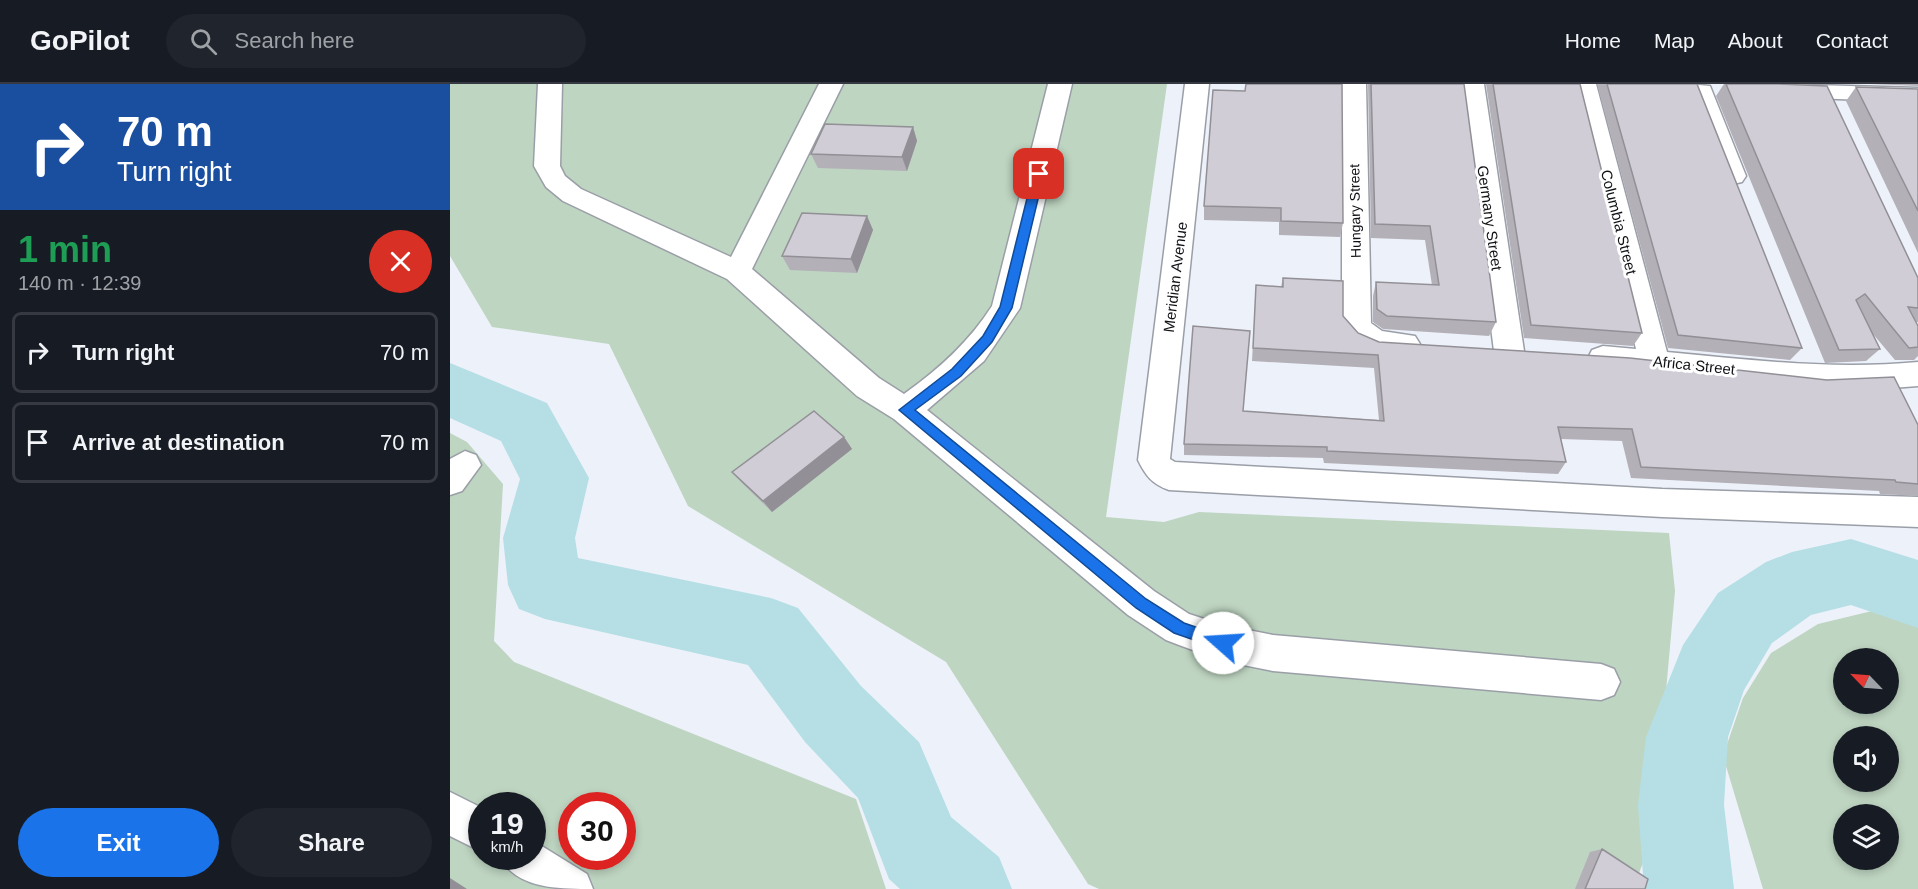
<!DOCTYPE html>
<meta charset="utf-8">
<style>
:root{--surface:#171b24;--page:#20242c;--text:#f1f3f6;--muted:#9ea1a6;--line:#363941;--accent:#1a73e8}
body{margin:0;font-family:Helvetica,sans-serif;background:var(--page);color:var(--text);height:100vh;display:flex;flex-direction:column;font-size:22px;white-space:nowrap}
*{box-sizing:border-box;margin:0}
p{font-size:20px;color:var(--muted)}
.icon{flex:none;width:33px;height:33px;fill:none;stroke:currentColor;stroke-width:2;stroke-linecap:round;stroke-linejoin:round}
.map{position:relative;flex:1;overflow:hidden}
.drawer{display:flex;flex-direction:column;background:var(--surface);width:450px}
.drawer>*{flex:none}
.top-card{background:#1a4fa0;color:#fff;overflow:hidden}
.needle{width:39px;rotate:295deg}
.buttons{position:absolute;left:1383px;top:564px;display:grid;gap:12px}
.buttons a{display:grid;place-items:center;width:66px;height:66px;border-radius:50%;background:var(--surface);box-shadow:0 3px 9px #0003;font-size:30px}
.speed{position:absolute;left:18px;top:708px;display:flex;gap:12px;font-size:30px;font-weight:700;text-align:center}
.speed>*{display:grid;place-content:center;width:78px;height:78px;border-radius:50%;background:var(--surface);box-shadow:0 3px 9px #0003;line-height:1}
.speed small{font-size:15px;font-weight:400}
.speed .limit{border:9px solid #d22;background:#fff;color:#111}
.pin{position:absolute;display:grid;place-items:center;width:51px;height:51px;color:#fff;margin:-26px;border-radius:12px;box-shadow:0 3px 9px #0006}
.me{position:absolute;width:66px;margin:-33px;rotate:289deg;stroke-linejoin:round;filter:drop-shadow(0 0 4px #0008)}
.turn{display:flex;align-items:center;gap:21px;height:126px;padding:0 18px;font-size:27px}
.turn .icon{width:78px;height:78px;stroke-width:2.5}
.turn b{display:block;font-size:42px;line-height:51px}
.round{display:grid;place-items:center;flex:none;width:63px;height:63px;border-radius:32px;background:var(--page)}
.summary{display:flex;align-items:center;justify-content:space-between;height:102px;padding:0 18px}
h1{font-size:36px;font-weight:700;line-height:45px;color:#1e9e55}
.action{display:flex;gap:12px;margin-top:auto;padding:12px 18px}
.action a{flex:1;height:69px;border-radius:36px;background:var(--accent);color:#fff;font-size:24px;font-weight:700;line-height:69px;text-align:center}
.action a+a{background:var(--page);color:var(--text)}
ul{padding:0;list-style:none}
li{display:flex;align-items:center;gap:18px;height:81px;margin:0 12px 9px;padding:0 6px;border:3px solid var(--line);border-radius:9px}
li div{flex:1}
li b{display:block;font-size:22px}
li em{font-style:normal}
header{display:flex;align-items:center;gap:36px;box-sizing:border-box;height:84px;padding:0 30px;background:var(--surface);border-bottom:2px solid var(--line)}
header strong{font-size:28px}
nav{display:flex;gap:33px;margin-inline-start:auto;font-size:21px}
.search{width:420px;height:54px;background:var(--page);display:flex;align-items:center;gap:15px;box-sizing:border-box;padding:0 21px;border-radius:33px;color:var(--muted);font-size:22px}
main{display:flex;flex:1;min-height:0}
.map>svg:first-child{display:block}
.green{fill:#bed5c1;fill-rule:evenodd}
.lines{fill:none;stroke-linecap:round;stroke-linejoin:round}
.river{fill:#b5dfe5;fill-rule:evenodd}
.street-casing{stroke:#9a9ea7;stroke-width:3}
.street{fill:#fff;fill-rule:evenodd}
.wall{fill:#b3b0b8}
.shaded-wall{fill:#929096}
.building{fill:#d0cdd6;stroke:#929096;stroke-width:1.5}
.route{fill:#1a73e8;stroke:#114b97;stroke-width:1.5}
.labels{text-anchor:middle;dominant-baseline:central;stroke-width:6;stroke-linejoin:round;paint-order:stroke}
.far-street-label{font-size:14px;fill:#101115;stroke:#fefefe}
.street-label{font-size:15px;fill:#101115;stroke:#fefefe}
</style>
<header>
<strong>GoPilot</strong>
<div class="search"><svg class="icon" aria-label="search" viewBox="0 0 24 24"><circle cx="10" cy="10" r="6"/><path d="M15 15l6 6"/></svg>Search here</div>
<nav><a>Home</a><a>Map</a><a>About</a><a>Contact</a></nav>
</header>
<main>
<section class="drawer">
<div class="top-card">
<div class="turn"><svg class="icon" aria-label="right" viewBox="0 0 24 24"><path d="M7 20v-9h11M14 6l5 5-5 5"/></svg><div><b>70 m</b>Turn right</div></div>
</div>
<div class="summary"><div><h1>1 min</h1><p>140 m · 12:39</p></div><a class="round" style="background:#d93025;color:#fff"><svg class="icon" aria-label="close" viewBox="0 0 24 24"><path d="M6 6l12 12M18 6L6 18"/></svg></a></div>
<ul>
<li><svg class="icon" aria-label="right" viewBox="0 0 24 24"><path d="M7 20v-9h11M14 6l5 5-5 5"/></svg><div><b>Turn right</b></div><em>70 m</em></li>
<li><svg class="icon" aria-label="arrive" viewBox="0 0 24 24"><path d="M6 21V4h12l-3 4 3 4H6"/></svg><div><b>Arrive at destination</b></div><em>70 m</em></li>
</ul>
<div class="action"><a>Exit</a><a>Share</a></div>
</section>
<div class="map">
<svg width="1468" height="805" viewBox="0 0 1468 805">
<rect width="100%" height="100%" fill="#edf1fa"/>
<!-- green -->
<path class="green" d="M0 0H717L656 433 714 438 749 428 1219 449 1225 507 1203 752 1183 805H649L638 800 496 578 238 422 159 260 42 243 0 172Z
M0 349 17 358 53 400 44 557 64 578 406 715 436 805H0ZM32 722H82V772H32ZM122 722H172V772H122Z
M1422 527 1468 540V805H1313L1273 672 1293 614 1321 569 1368 540ZM1394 574H1438V620H1394ZM1394 652H1438V698H1394ZM1394 730H1438V776H1394Z"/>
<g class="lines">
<!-- river -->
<path class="river" d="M0 279 97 319 139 394 125 454 128 474 321 514 348 524 411 602 469 658 501 733 549 773 562 805H450L439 795 408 714 355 658 298 581 95 535 69 525 58 501 53 454 70 395 51 357 0 334Z
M1401 455 1468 476V544L1401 521 1361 531 1322 559 1294 606 1278 653 1274 721 1284 805H1194L1188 721 1196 653 1233 561 1268 509 1316 478 1342 468Z"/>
<defs>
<path id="street" d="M88 0H112L110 82 115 92 131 105 281 173 369 0H393L302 185 429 294 454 310C489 285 519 258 542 222L598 0H622L570 224 534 277 477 326 704 507 739 530 773 541 823 551 1151 580 1164 585 1170 598 1164 611 1151 616 823 587 773 577 729 561 716 556 678 531 444 335 407 312 277 195 113 117 96 103 84 82Z
M735 0H759L720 375 725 378 1212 405 1468 413V443L1212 433 719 406C702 400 696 392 688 376Z
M892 0H916L921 239 932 247 965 252 970 260 965 268C939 276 906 269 892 244Z
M1010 0H1034L1074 267 1070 275 1059 278 1048 275 1044 267Z
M1122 0H1146L1217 268C1301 276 1383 286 1468 278V302C1362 312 1258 294 1153 286L1142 282 1138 274 1142 266 1153 262 1186 265Z
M1238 0 1260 2 1296 92 1292 98 1283 100 1274 98 1270 92Z
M1330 0 1468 4V18L1334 13 1326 11 1322 6Z
M15 367 26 371 31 381 12 407 0 411V375Z
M0 708 32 724V768L0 752Z
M82 756 137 790 143 805C107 805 66 805 49 772H82Z"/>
</defs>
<!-- street casing -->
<use href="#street" class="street-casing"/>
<!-- street -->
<use href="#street" class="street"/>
</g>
<!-- wall -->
<path class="wall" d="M918 0H1014L1046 238 1039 252 933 245 923 238V212L926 198 982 201 975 156 921 154Z
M1036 0H1130L1192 249 1183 262 1074 254Z
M1147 0H1247L1352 264 1340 276 1218 264Z
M1274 0H1328L1468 194V238H1466L1468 242V272L1464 276H1445L1423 250 1430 265 1416 277 1375 279 1266 12Z
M1420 0H1468V2Z
M1406 3 1468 5V169L1396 17Z
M795 7 893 139 890 153 829 151V138L754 136V122Z
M463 43 467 57 457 87 368 84 361 70Z
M417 132 423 146 407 189 340 186 332 172Z
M833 194 893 232 908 249 929 258 1468 341V412L1430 410 1429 407 1181 394 1172 357 1111 355 1116 378 1108 390 874 379 873 374 734 371V360L793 327 929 336 924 284 802 277 806 201 831 203Z
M394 353 402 365 322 428 292 399 282 388Z
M1152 765 1195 805H1125L1140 768Z"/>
<!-- shaded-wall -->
<path class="shaded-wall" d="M463 43 467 57 457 87 452 73Z
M417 132 423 146 407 189 401 175Z
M394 353 402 365 322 428 313 417Z
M0 794 17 805H0Z"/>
<!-- building -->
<path class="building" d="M796 0H892L893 139 831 137V124L754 122 763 6 795 7Z
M921 0H1014L1046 238 937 232 927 225 926 198 989 201 980 142 925 140Z
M1043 0H1130L1192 249 1081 241Z
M1157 0H1247L1352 264 1228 251Z
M1276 0H1328L1377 2 1468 194V224L1458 223 1468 242V263L1459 264 1415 210 1406 216 1430 265 1389 266Z
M1406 3 1468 5V127Z
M375 40 463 43 452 73 361 70Z
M352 129 417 132 401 175 332 172Z
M833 194 893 197V232L908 249 929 258 1180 274 1377 296 1444 293 1468 341V400L1446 398 1445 396 1191 383 1182 345 1108 343 1116 378 877 367V363L734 360 743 242 800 247 793 327 934 337 928 271 803 264 806 201 833 203Z
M364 327 394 353 313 417 282 388Z
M1152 765 1198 795 1195 805H1135Z"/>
<!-- route -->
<path class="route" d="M589 86 594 90 562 224 542 258 511 292 465 326 696 515 734 539 778 554 781 559 778 564 773 566 724 549 686 524 449 326 502 285 533 252 550 223 583 90Z"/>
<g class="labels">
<!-- far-street labels -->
<g class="far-street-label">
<text transform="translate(905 127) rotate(-91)">Hungary Street</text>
</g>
<!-- street labels -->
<g class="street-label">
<text transform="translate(1040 134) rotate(82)">Germany Street</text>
<text transform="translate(1169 138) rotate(76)">Columbia Street</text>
<text transform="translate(725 193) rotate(-83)">Meridian Avenue</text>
<text transform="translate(1244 281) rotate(6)">Africa Street</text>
</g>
</g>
</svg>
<div class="buttons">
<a><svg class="needle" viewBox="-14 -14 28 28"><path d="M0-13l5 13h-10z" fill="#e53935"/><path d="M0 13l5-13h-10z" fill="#9ea1a6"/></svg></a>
<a><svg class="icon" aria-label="sound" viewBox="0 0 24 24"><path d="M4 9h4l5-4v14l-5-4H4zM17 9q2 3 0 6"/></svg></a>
<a><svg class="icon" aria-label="layers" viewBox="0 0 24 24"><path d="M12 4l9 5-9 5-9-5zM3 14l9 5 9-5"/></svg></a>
</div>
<div class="speed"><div>19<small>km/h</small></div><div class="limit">30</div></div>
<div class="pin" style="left:589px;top:90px;background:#d93025"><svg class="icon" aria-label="arrive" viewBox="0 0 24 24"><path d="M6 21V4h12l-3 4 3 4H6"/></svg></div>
<svg class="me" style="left:773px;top:559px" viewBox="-20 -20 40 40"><circle r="19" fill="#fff"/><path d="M0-13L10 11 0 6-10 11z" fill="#1a73e8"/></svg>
</div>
</main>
